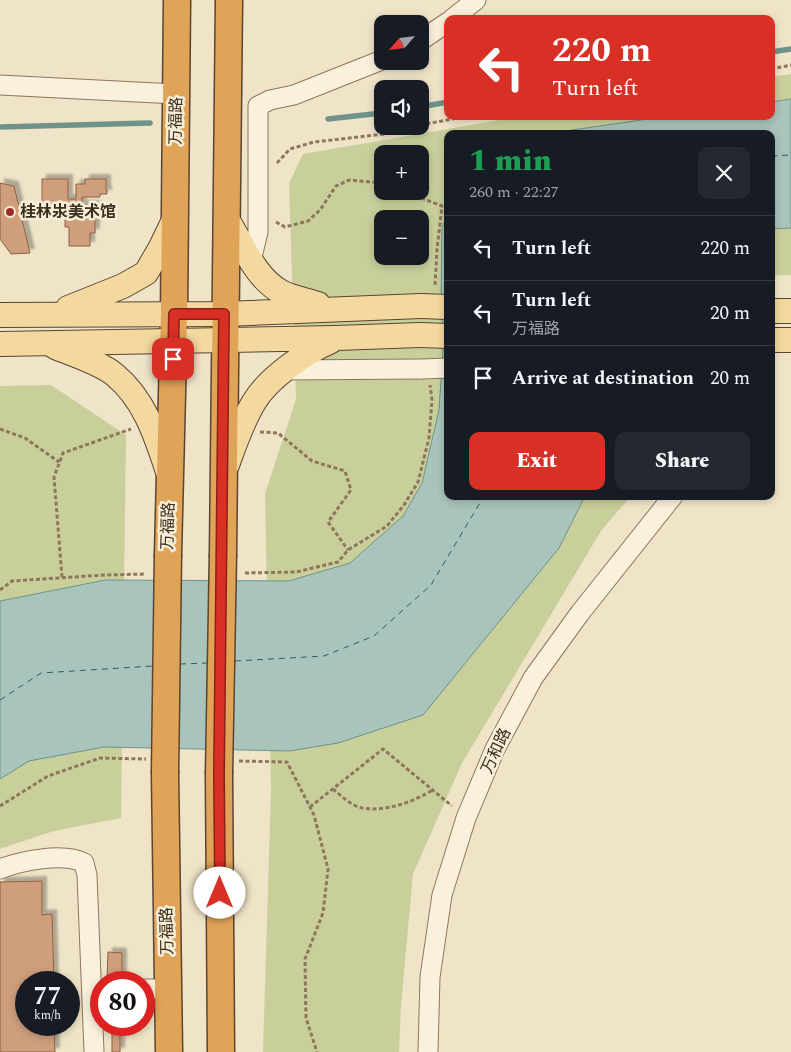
<!DOCTYPE html>
<meta charset="utf-8">
<style>
:root{--surface:#171b24;--page:#242831;--text:#f1f3f6;--muted:#9ea1a6;--line:#363941;--accent:#d93025}
body{margin:0;font-family:Spectral,"Noto Sans SC",serif;background:var(--page);color:var(--text);height:100vh;display:flex;flex-direction:column;font-size:19px;white-space:nowrap}
*{box-sizing:border-box;margin:0}
p{font-size:16px;color:var(--muted)}
.icon{flex:none;width:28px;height:28px;fill:none;stroke:currentColor;stroke-width:2;stroke-linecap:round;stroke-linejoin:round}
.map{position:relative;flex:1;overflow:hidden}
.sheet{position:absolute;left:444px;top:130px;width:331px;height:370px;display:flex;flex-direction:column;background:var(--surface);border-radius:10px;box-shadow:0 2px 8px #0003}
.sheet>*{flex:none}
.guide{position:absolute;left:444px;top:15px;width:331px;height:105px;border-radius:10px;box-shadow:0 2px 8px #0003;background:#d93025;color:#fff;overflow:hidden}
.needle{width:32px;rotate:242deg}
.tools{position:absolute;left:374px;top:15px;display:grid;gap:10px}
.tools a{display:grid;place-items:center;width:55px;height:55px;border-radius:10px;background:var(--surface);box-shadow:0 2px 8px #0003;font-size:25px}
.speed{position:absolute;left:15px;top:971px;display:flex;gap:10px;font-size:25px;font-weight:700;text-align:center}
.speed>*{display:grid;place-content:center;width:65px;height:65px;border-radius:50%;background:var(--surface);box-shadow:0 2px 8px #0003;line-height:1}
.speed small{font-size:12px;font-weight:400}
.speed .limit{border:8px solid #d22;background:#fff;color:#111}
.pin{position:absolute;display:grid;place-items:center;width:42px;height:42px;color:#fff;margin:-21px;border-radius:10px;box-shadow:0 2px 8px #0006}
.me{position:absolute;width:55px;margin:-28px;rotate:0deg;stroke-linejoin:round;filter:drop-shadow(0 0 4px #0008)}
.turn{display:flex;align-items:center;gap:18px;height:105px;padding:0 25px;font-size:22px}
.turn .icon{width:65px;height:65px;stroke-width:2.5}
.turn b{display:block;font-size:35px;line-height:42px}
.round{display:grid;place-items:center;flex:none;width:52px;height:52px;border-radius:10px;background:var(--page)}
.overview{display:flex;align-items:center;justify-content:space-between;height:85px;padding:0 25px}
h1{font-size:30px;font-weight:800;line-height:38px;color:#1e9e55}
.action{display:flex;gap:10px;margin-top:auto;padding:10px 25px}
.action a{flex:1;height:58px;border-radius:10px;background:var(--accent);color:#fff;font-size:20px;font-weight:800;line-height:58px;text-align:center}
.action a+a{background:var(--page);color:var(--text)}
ul{padding:0;list-style:none}
li{display:flex;align-items:center;gap:15px;height:65px;padding:0 25px;border-top:1px solid var(--line)}
li div{flex:1}
li b{display:block;font-size:19px}
li em{font-style:normal}
.map>svg:first-child{display:block}
.green{fill:#c9cf9b;fill-rule:evenodd}
.water{fill:#a9c4bc;stroke:#6f938a}
.lines{fill:none;stroke-linecap:round;stroke-linejoin:round}
.stream{stroke:#6f938a;stroke-width:5.5}
.ferry{stroke:#2f5d5a;stroke-width:1;stroke-dasharray:6 5;stroke-linecap:butt}
.building{fill:#cf9f7d;stroke:#8d5f41;filter:url(#shadow)}
.minor-casing{stroke:#8d765c;stroke-width:21}
.major-casing{stroke:#5b4430;stroke-width:26}
.highway-casing{stroke:#5b4430;stroke-width:29}
.path{stroke:#8d765c;stroke-width:3;stroke-dasharray:4 2.5;stroke-linecap:butt}
.minor{stroke:#faf1dc;stroke-width:19}
.major{stroke:#f3d9a0;stroke-width:24}
.highway{stroke:#e0a458;stroke-width:26}
.minor-bridge-casing{stroke:#8d765c;stroke-width:21;stroke-linecap:butt}
.major-bridge-casing{stroke:#5b4430;stroke-width:26;stroke-linecap:butt}
.highway-bridge-casing{stroke:#5b4430;stroke-width:29;stroke-linecap:butt}
.minor-bridge{stroke:#faf1dc;stroke-width:19}
.major-bridge{stroke:#f3d9a0;stroke-width:24}
.highway-bridge{stroke:#e0a458;stroke-width:26}
.route-casing{stroke:#8d1f18;stroke-width:12}
.route{stroke:#d93025;stroke-width:9}
.poi-dot{fill:#9e2a2b;stroke:#f7eed8;stroke-width:2}
.labels{text-anchor:middle;dominant-baseline:central;stroke-width:5;stroke-linejoin:round;paint-order:stroke}
.street-label{font-size:16px;fill:#3d2e20;stroke:#f7eed8}
.poi-label{font-size:16px;font-weight:bold;fill:#3d2e20;stroke:#f7eed8;text-anchor:start}
</style>
<div class="map">
<svg width="791" height="1052" viewBox="0 0 791 1052">
<defs>
<filter id="shadow"><feDropShadow dx="4.5" dy="-4.5" stdDeviation="1" flood-color="#0004"/></filter>
</defs>
<rect width="100%" height="100%" fill="#f0e4c8"/>
<!-- green -->
<path class="green" d="M791 74V275H771V134H448V496H631L601 531 462 763 413 874 401 1005 399 1052H263L271 789 265 494 296 399 289 183 303 154 523 116H771V77ZM382 154H420V191H382ZM382 219H420V256H382Z
M51 385 126 435 121 818 54 831 0 849V386Z"/>
<!-- water -->
<path class="water" d="M791 99V228L771 229V134H545L668 116H771V102Z
M447 216 448 496H585L559 548 423 715 338 743 289 751 104 747 29 761 0 779V601L105 580 289 581 350 563 403 516 422 483 439 410 444 334 441 305 442 228Z"/>
<g class="lines">
<!-- stream -->
<path class="stream" d="M771 52 791 49
M420 107 448 102
M328 119 382 113
M0 127 150 123"/>
<!-- ferry -->
<path class="ferry" d="M771 156 791 155
M235 661 324 656 374 636 431 585 484 496
M180 664 208 663
M0 700 41 673 153 666"/>
</g>
<!-- building -->
<path class="building" d="M42 179H68V199H76V184H85V179H106V190H107V194H100V197H82V205H95V233H90V246H69V227H65V209H57V216H42Z
M0 183 14 186 30 253 11 254 0 239Z
M42 881V915L52 914 54 982H26V1025H54L55 1052H0V882Z
M108 952 122 953V981L107 980Z
M112 1025H120V1052H112Z"/>
<g class="lines">
<defs>
<path id="minor" d="M452 19 476 0
M420 41 448 22
M0 85 176 94
M251 261 258 232V106L270 100 294 95 382 60
M284 370 422 369
M0 869C21 861 63 852 84 863L87 875 94 1052
M144 989H168
M428 1052 430 977 442 895 466 818 495 749 533 678 580 613 673 496"/>
<path id="major" d="M226 218C243 243 253 276 281 292 292 298 307 300 318 304
M68 308 123 286 146 273 161 247 174 220
M771 311H791
M0 315 224 314 421 306
M771 340H791
M0 344 336 338 420 335
M55 347C72 354 101 363 115 375 145 400 156 436 168 472
M227 465C235 443 242 422 254 402 268 378 306 352 331 341"/>
<path id="highway" d="M168 554 174 314 177 0
M223 554 229 0
M165 773 169 1052
M219 774 221 1052"/>
</defs>
<!-- minor casing -->
<use href="#minor" class="minor-casing"/>
<!-- major casing -->
<use href="#major" class="major-casing"/>
<!-- highway casing -->
<use href="#highway" class="highway-casing"/>
<!-- path -->
<path class="path" d="M771 69 791 65
M420 125 468 116
M277 163 290 149 314 142 384 134 415 126
M403 191 442 206 437 249 435 286
M276 222 285 227 308 221 320 210 336 186 349 180 382 183
M0 429 25 438 59 462
M260 432 278 433 312 461 345 471 351 490 328 522 348 550
M245 573 296 572 338 562 348 550 387 526 404 505 418 482 429 438 432 400 430 385
M62 577 54 477 63 453 131 429
M0 590 12 581 105 575 146 574
M239 761 287 762 314 815 328 869 323 913 305 959 306 1018 317 1052
M333 789C341 796 352 806 362 808 387 812 412 802 433 790
M0 806 48 776 100 758 146 759
M310 807 383 749 452 806"/>
<!-- minor -->
<use href="#minor" class="minor"/>
<!-- major -->
<use href="#major" class="major"/>
<!-- highway -->
<use href="#highway" class="highway"/>
<defs>
<path id="minor-bridge" d="M422 369 448 368"/>
<path id="major-bridge" d="M421 306 448 307
M420 335 448 336"/>
<path id="highway-bridge" d="M165 773 168 554
M219 774 223 554"/>
</defs>
<!-- minor-bridge casing -->
<use href="#minor-bridge" class="minor-bridge-casing"/>
<!-- major-bridge casing -->
<use href="#major-bridge" class="major-bridge-casing"/>
<!-- highway-bridge casing -->
<use href="#highway-bridge" class="highway-bridge-casing"/>
<!-- minor-bridge -->
<use href="#minor-bridge" class="minor-bridge"/>
<!-- major-bridge -->
<use href="#major-bridge" class="major-bridge"/>
<!-- highway-bridge -->
<use href="#highway-bridge" class="highway-bridge"/>
</g>
<g class="lines">
<defs>
<path id="route" d="M173 359 174 314H224L219 774 220 893"/>
</defs>
<!-- route casing -->
<use href="#route" class="route-casing"/>
<!-- route -->
<use href="#route" class="route"/>
</g>
<!-- markers -->
<circle class="poi-dot" cx="10" cy="212" r="5"/>
<g class="labels">
<!-- street labels -->
<g class="street-label">
<text transform="translate(176 121) rotate(-89)">万福路</text>
<text transform="translate(168 526) rotate(-88)">万福路</text>
<text transform="translate(496 751) rotate(-65)">万和路</text>
<text transform="translate(167 931) rotate(-91)">万福路</text>
</g>
<!-- poi labels -->
<g class="poi-label">
<text x="20" y="212">桂林汖美术馆</text>
</g>
</g>
</svg>
<div class="tools">
<a><svg class="needle" viewBox="-14 -14 28 28"><path d="M0-13l5 13h-10z" fill="#e53935"/><path d="M0 13l5-13h-10z" fill="#9ea1a6"/></svg></a>
<a><svg class="icon" aria-label="sound" viewBox="0 0 24 24"><path d="M4 9h4l5-4v14l-5-4H4zM17 9q2 3 0 6"/></svg></a>
<a>+</a>
<a>−</a>
</div>
<div class="speed"><div>77<small>km/h</small></div><div class="limit">80</div></div>
<div class="pin" style="left:173px;top:359px;background:#d93025"><svg class="icon" aria-label="arrive" viewBox="0 0 24 24"><path d="M6 21V4h12l-3 4 3 4H6"/></svg></div>
<svg class="me" style="left:220px;top:893px" viewBox="-20 -20 40 40"><circle r="19" fill="#fff"/><path d="M0-13L10 11 0 6-10 11z" fill="#d93025"/></svg>
<div class="guide">
<div class="turn"><svg class="icon" aria-label="left" viewBox="0 0 24 24"><path d="M17 20v-9H6M10 6l-5 5 5 5"/></svg><div><b>220 m</b>Turn left</div></div>
</div>
<section class="sheet">
<div class="overview"><div><h1>1 min</h1><p>260 m · 22:27</p></div><a class="round"><svg class="icon" aria-label="close" viewBox="0 0 24 24"><path d="M6 6l12 12M18 6L6 18"/></svg></a></div>
<ul>
<li><svg class="icon" aria-label="left" viewBox="0 0 24 24"><path d="M17 20v-9H6M10 6l-5 5 5 5"/></svg><div><b>Turn left</b></div><em>220 m</em></li>
<li><svg class="icon" aria-label="left" viewBox="0 0 24 24"><path d="M17 20v-9H6M10 6l-5 5 5 5"/></svg><div><b>Turn left</b><p>万福路</p></div><em>20 m</em></li>
<li><svg class="icon" aria-label="arrive" viewBox="0 0 24 24"><path d="M6 21V4h12l-3 4 3 4H6"/></svg><div><b>Arrive at destination</b></div><em>20 m</em></li>
</ul>
<div class="action"><a>Exit</a><a>Share</a></div>
</section>
</div>
